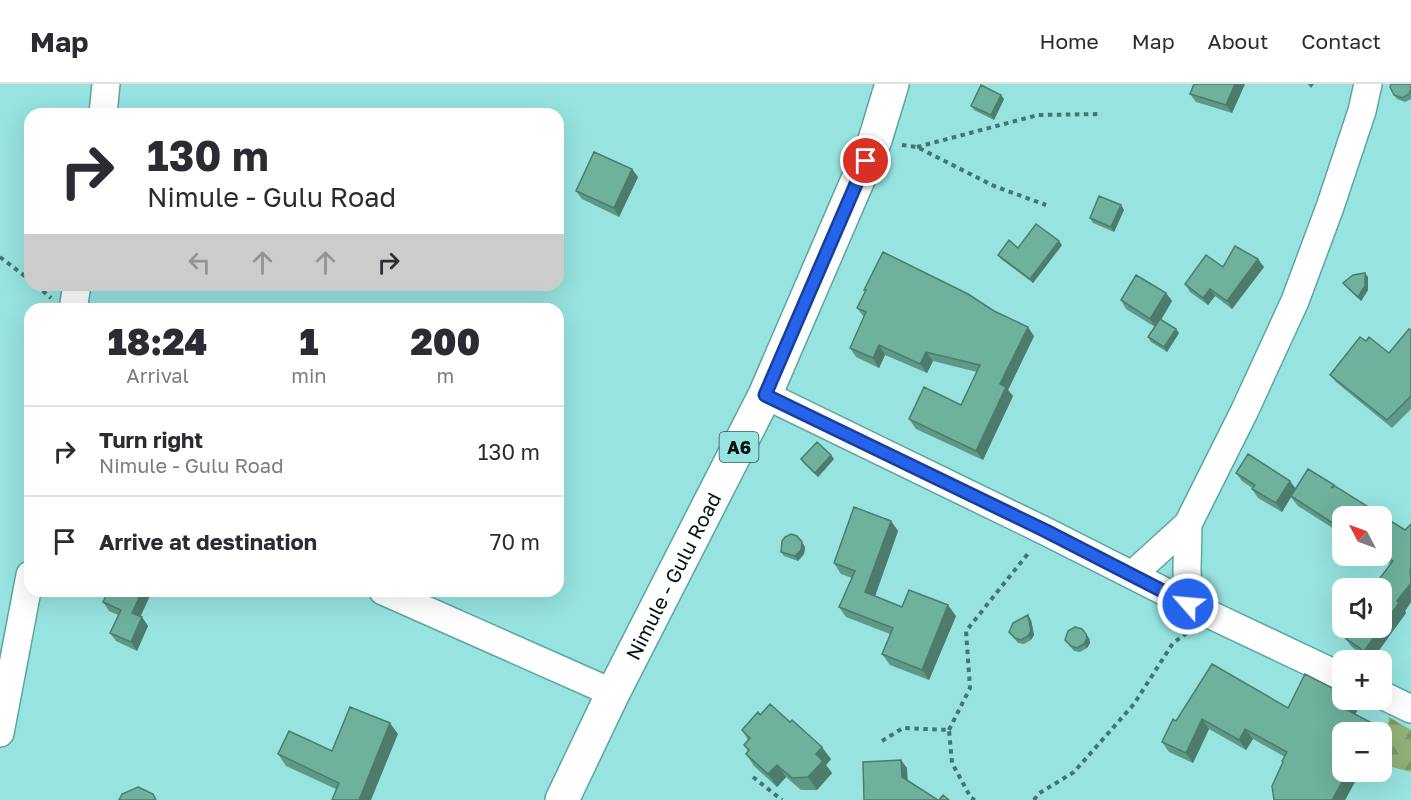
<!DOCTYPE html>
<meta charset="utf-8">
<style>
:root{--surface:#fff;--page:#f2f2f3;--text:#2b2b33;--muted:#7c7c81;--line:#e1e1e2}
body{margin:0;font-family:"Golos Text",sans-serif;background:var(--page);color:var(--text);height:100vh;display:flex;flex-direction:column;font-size:22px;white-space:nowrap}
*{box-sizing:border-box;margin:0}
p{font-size:20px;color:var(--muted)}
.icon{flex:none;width:33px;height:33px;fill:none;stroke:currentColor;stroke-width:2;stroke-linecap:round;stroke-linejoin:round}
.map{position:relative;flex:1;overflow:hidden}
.sheet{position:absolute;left:24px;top:219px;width:540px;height:294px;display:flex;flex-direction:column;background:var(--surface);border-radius:18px;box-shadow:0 6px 24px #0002}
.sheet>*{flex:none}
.guide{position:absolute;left:24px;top:24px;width:540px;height:183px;border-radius:18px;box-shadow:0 6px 24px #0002;background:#fff;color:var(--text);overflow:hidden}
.needle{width:39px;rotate:311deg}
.buttons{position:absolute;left:1332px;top:422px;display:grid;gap:12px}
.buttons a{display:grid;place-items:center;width:60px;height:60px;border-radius:12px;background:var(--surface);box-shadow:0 6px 24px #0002;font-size:30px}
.pin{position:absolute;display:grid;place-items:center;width:51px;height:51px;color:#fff;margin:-26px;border:3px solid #fff;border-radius:50%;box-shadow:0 2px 6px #0007}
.me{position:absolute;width:66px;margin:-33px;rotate:297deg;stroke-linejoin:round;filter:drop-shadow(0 0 4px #0008)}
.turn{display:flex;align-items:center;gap:21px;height:126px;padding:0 24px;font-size:27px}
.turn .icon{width:78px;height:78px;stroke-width:2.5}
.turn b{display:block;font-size:42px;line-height:51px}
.lanes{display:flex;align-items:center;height:57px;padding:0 24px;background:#0003;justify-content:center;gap:30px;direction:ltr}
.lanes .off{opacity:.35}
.eta{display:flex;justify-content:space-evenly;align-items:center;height:102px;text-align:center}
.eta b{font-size:36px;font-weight:800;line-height:42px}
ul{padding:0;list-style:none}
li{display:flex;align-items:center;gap:18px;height:90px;padding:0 24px;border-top:2px solid var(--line)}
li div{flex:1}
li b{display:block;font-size:22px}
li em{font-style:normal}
header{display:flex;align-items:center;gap:36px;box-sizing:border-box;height:84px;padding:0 30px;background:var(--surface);border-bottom:2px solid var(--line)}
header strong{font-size:28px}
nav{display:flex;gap:33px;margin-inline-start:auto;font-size:21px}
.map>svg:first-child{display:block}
.forest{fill:url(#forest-firs)}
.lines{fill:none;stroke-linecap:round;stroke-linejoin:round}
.minor-casing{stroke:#5aa6a3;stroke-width:30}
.primary-casing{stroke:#5aa6a3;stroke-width:36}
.path{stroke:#467472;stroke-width:4;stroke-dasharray:4.5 4.5;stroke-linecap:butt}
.minor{stroke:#fff;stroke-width:27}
.primary{stroke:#fff;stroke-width:33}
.wall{fill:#5f9886}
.shaded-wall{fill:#4d7c6d}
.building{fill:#6eb19c;stroke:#4d7c6d;stroke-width:1.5}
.route-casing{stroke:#184099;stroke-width:15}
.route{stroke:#2563eb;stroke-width:10}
.labels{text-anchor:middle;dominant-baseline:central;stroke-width:5;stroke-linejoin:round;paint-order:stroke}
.shield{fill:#96e3df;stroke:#2d5150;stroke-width:1.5}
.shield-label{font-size:18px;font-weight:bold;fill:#001312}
.street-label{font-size:20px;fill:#001312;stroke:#96e3df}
</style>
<header>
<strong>Map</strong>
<nav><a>Home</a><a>Map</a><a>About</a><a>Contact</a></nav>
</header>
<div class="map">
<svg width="1411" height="716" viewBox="0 0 1411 716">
<defs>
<pattern id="forest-firs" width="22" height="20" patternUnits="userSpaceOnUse" patternTransform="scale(1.5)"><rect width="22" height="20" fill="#90b176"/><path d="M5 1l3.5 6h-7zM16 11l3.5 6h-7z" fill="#7a9765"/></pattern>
</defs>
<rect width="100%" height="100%" fill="#96e3df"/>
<!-- forest -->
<path class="forest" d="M1389 633 1411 646V688L1384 681Z"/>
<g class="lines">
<defs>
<path id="minor" d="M103 30 106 0
M73 225 77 201
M765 311 1045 447 1213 532 1342 593
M1188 440 1187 485 1188 520
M1132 491 1188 440 1244 328 1295 217 1330 123 1362 27 1368 0
M383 507 613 609
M1382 611 1411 625
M0 649 30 491"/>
<g id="primary">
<path id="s1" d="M562 716 613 609 765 311 875 56 892 0"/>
</g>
</defs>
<!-- minor casing -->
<use href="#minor" class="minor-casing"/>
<!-- primary casing -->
<use href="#primary" class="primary-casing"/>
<!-- path -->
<path class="path" d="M902 61 917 63 994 102 1046 121
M917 63 1038 31 1102 30
M0 173 30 196
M36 201 51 214
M949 646 970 604 966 547 1030 467
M882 657 903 644 949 646 952 679 971 714 975 716
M753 693 782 716
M1034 716 1038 710 1074 688 1134 620 1173 559 1190 547"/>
<!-- minor -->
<use href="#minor" class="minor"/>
<!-- primary -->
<use href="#primary" class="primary"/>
</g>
<!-- wall -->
<path class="wall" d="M1245 0 1232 29 1196 18 1190 10Z
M1411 0V15L1405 18 1397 15 1394 11Z
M1004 15 994 36 974 26 971 22Z
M632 85 638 93 619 133 582 115 576 107Z
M1121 121 1124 126 1114 148 1093 139 1090 134Z
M1062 161 1033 199 1001 175 998 171 1018 164Z
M1223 183H1264L1232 225 1215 212 1208 221 1190 208 1185 200Z
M1368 193V206L1361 217 1346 203 1343 199Z
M864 206 994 227 1034 252 1008 306 1013 312 983 376 916 345 909 335 961 321 977 288 933 277 927 289 885 271 879 284 856 273 850 264 864 233 857 224 866 207Z
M1166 209 1172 217 1161 236 1176 245 1179 249 1167 268 1151 258 1148 253 1155 243 1126 225 1121 216Z
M1411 246V325L1392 344 1336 298 1330 291 1366 257 1389 269Z
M801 375H834L818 393 804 380Z
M1236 389 1295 404 1334 401 1405 446 1411 440V518L1405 527 1406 529 1372 576H1369L1352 563 1344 553 1381 503 1377 498 1390 480 1375 471H1382V432H1342V450L1298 422 1291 413 1282 428 1258 414 1252 405V404L1242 397Z
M891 437 898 447 875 512 902 523 956 532 929 596 890 581 882 570 890 550 846 533 839 523 852 494 841 490 834 479Z
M805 463 804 470 798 477 784 472 781 468Z
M108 507H152L141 532 148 542 137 567 116 557 110 549 118 531 109 527 103 518Z
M1031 536 1034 551 1031 556 1024 560 1018 559 1009 548Z
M1089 554 1090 559 1087 564 1080 568 1074 567 1065 556Z
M1359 623 1355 630 1342 687H1361L1345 716 1283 679 1285 673 1253 655 1246 666 1209 645 1193 679 1169 668 1162 658 1176 637 1288 624Z
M742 646 831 675 826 681 832 689 817 706H801L786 693 777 703 754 682 746 670 748 667 744 661 748 656Z
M398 650 336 705 286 682 278 670 332 667Z"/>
<!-- shaded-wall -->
<path class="shaded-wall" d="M1235 0H1245L1232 29 1226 21Z
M1308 0H1314L1311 4Z
M1001 11 1004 15 994 36 991 31Z
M632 85 638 93 619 133 614 124Z
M1121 121 1124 126 1114 148 1111 143Z
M1059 157 1062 161 1033 199 1030 195Z
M1258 175 1264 183 1232 225 1227 217Z
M1365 189 1368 193V206L1361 217 1358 213Z
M1210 205 1215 212 1208 221 1203 214Z
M1166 209 1172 217 1156 244 1150 235Z
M1028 243 1034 252 1008 306 1013 312 983 376 976 367 1000 300Z
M1176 245 1179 249 1167 268 1164 263Z
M879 261 885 271 879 284 873 274Z
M926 268 933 277 927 289 920 280Z
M831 371 834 375 818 393 815 389Z
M1290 397 1296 405 1282 428 1276 419Z
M891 437 898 447 873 518 865 508Z
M802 458 805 463 804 470 798 477 795 472Z
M1411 499V518L1405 527 1406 529 1372 576H1370L1364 567 1397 517Z
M142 507H152L138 537 132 529Z
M948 521 956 532 929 596 922 586Z
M1028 531 1031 536 1034 551 1031 556 1028 552Z
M142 533 148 542 137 567 131 558Z
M1086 550 1089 554 1090 559 1087 564 1084 560Z
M1350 615H1353L1359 623 1353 635 1345 625Z
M1202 635 1209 645 1193 679 1186 669Z
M390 639 398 650 371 716H359Z
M1374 640 1379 648H1370Z
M1245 645 1253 655 1246 666 1239 656Z
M822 663 831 675 826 681 832 689 817 706 808 693 816 670Z
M901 676 907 684 908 701 902 693Z
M777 681 786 693 777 703 768 690Z
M1348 687H1361L1345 716H1332Z"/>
<!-- building -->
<path class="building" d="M1194 0H1235L1226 21 1190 10Z
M1391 0H1411V5L1409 10 1402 14 1394 11 1390 3Z
M981 1 1001 11 991 31 971 22Z
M594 68 632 85 614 124 576 107Z
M1099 112 1121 121 1111 143 1090 134Z
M1036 140 1059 157 1030 195 998 171 1009 156 1018 164Z
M1235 162 1258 175 1227 217 1210 205 1203 214 1185 200 1206 171 1223 183Z
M883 168 968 210 994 227 1028 243 1000 300 1006 303 976 367 909 335 924 303 961 321 980 281 926 268 920 280 879 261 873 274 850 264 866 228 857 224 866 206H864Z
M1365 189V202L1358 213 1343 199 1353 191Z
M1136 191 1166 209 1150 235 1121 216Z
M1160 235 1176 245 1164 263 1148 253Z
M1409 245 1411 246V312L1387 336 1330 291 1360 253 1366 257 1369 253 1389 269Z
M817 358 831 371 815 389 801 375Z
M1248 370 1290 397 1276 419 1252 405 1255 401 1236 389Z
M1308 385 1334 401 1331 404 1335 402 1405 446 1411 440V485L1410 486 1411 499 1397 517 1399 519 1364 567 1344 553 1352 543H1382V504H1380L1382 501 1377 498 1393 477 1382 469V432H1342V445L1291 412Z
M854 423 891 437 865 508 902 523 909 506 948 521 922 586 882 570 893 544 839 523 855 487 834 479Z
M791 450 797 452 802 458 801 466 795 472 781 468 782 457 785 453Z
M108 507H142L132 529 142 533 131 558 110 549 121 526 103 518Z
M1028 531 1031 547 1028 552 1021 556 1015 554 1009 548 1013 539Z
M1075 543 1082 545 1086 550 1087 554 1084 560 1077 564 1071 562 1065 556 1068 547Z
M1212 580 1288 624 1305 590 1342 609V615H1350L1345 625 1374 640 1370 648H1342V687H1348L1332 716H1274L1272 702 1283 678 1282 677 1287 668 1245 645 1239 656 1202 635 1186 669 1162 658 1173 635 1176 637Z
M770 620 790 638 792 636 822 663 816 670 823 677 808 693 792 694 777 681 768 690 746 670 749 666 744 661 750 654 742 646 758 628 760 631Z
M350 623 390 639 359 716H332L339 699 278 670 289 647 332 667Z
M901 676 902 693 938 716H864L863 678Z
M138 703 153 710 156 716H119L122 710Z
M943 711 949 716H939Z"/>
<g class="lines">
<defs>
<path id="route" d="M866 77 765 311 1046 447 1188 520"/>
</defs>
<!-- route casing -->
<use href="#route" class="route-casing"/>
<!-- route -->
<use href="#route" class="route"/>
</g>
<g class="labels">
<!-- shield labels -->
<rect class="shield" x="719.5" y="348" width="39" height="30" rx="4.5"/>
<g class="shield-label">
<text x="739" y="363">A6</text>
</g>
<!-- street labels -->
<g class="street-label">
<text stroke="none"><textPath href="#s1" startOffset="250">Nimule - Gulu Road</textPath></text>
</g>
</g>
</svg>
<div class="buttons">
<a><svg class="needle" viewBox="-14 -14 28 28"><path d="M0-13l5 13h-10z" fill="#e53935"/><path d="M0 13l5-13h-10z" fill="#7c7c81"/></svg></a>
<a><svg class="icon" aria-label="sound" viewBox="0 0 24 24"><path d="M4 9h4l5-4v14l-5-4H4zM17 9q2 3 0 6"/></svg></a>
<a>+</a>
<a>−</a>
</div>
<div class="pin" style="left:866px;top:77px;background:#d93025"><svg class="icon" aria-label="arrive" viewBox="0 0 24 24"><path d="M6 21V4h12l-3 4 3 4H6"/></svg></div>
<svg class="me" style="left:1188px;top:520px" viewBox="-20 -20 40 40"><circle r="17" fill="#2563eb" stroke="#fff" stroke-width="3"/><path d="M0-11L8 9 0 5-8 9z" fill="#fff"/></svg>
<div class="guide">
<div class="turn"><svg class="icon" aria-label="right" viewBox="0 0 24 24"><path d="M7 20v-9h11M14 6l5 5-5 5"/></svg><div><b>130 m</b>Nimule - Gulu Road</div></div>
<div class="lanes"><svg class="icon off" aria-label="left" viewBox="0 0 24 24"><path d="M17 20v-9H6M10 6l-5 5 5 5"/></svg><svg class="icon off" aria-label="ahead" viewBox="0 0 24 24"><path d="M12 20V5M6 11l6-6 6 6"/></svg><svg class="icon off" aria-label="ahead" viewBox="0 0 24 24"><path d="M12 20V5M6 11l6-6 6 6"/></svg><svg class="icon" aria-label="right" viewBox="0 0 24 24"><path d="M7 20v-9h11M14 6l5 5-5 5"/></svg></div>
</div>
<section class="sheet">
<div class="eta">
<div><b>18:24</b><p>Arrival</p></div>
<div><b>1</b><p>min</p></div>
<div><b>200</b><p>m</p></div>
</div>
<ul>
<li><svg class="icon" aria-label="right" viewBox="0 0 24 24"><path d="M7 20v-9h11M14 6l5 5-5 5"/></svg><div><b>Turn right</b><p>Nimule - Gulu Road</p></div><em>130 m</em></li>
<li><svg class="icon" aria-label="arrive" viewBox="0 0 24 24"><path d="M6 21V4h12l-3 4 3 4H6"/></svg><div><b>Arrive at destination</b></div><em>70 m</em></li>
</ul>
</section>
</div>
